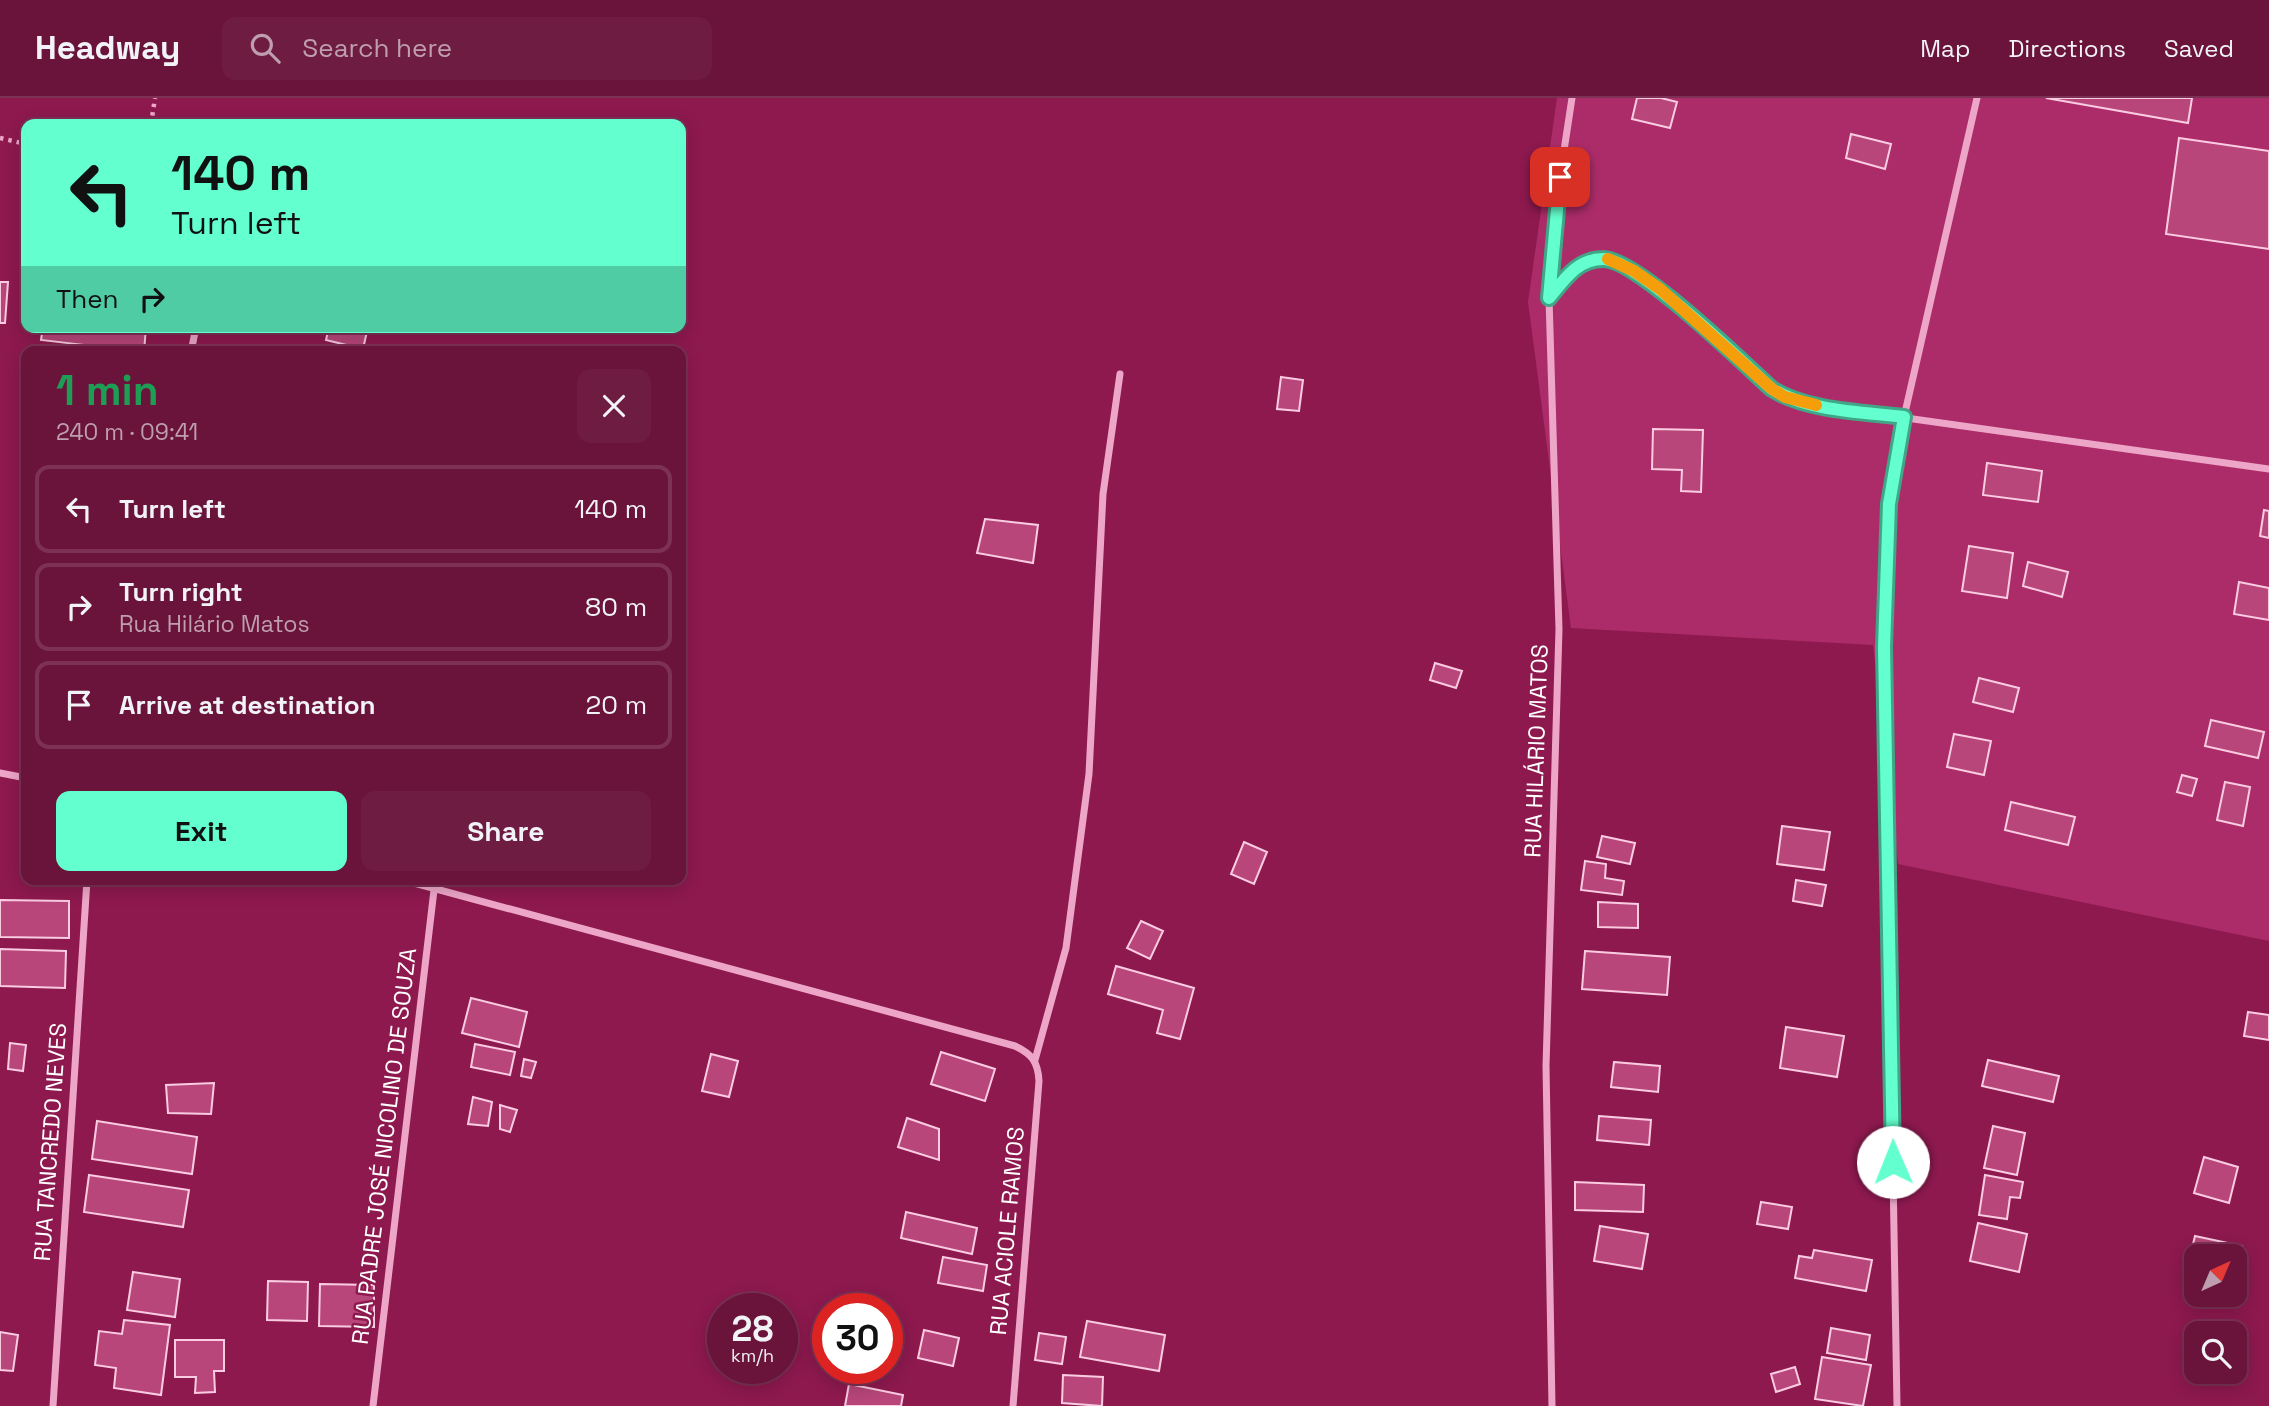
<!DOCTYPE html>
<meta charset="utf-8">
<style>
:root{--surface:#6a133b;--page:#6f1c42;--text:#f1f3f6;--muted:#be9eaf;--line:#7d3255;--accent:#63ffce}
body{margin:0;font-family:"Space Grotesk",sans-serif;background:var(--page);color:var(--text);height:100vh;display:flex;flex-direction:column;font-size:26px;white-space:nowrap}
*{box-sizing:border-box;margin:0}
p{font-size:23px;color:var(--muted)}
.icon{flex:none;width:38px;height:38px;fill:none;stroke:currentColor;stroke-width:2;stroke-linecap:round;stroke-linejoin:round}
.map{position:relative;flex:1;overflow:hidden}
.drawer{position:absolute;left:21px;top:248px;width:665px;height:539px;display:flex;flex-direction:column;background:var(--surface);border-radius:14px;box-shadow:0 4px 18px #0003,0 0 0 2px var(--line)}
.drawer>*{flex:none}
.top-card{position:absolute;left:21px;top:21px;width:665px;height:214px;border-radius:14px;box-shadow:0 4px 18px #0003,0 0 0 2px var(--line);background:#63ffce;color:#111;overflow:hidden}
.needle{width:46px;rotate:44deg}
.fabs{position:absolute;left:2184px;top:1146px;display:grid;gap:14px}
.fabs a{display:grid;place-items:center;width:63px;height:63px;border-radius:14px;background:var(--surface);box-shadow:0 4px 18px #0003,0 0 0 2px var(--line);font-size:35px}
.speed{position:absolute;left:707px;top:1195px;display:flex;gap:14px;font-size:35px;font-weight:700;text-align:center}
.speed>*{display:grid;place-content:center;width:91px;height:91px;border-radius:50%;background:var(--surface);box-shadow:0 4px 18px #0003,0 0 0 2px var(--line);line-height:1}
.speed small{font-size:18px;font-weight:400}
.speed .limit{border:10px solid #d22;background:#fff;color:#111}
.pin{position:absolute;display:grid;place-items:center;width:60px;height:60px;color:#fff;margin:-30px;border-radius:14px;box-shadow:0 4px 10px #0006}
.me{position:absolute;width:77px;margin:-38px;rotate:359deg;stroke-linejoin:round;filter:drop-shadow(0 0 5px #0008)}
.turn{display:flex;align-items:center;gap:24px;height:147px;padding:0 35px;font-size:32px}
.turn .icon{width:91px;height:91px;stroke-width:2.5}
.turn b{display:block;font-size:49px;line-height:60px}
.then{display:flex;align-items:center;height:66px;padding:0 35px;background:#0003;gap:14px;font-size:26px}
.round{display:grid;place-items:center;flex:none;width:74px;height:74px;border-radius:14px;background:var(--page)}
.overview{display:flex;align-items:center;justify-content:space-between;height:119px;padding:0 35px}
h1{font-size:42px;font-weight:800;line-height:52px;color:#1e9e55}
.button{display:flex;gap:14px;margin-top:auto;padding:14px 35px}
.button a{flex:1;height:80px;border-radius:14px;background:var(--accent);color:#111;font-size:28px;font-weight:800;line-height:80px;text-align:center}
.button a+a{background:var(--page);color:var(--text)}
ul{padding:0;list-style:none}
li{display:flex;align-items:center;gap:21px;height:88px;margin:0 14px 10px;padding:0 21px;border:4px solid var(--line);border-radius:14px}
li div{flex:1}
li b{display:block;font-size:26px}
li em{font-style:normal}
header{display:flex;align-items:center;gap:42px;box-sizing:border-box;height:98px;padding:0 35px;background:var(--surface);border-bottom:2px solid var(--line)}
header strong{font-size:33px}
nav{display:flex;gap:38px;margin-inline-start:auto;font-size:24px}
.search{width:490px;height:63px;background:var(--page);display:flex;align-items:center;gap:18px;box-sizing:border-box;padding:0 24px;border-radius:14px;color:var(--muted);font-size:26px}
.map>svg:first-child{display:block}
.green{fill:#ac2c69}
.building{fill:#b8467b;stroke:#facce2;stroke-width:2}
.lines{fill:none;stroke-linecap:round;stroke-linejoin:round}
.path{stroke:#eea6c8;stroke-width:4.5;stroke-dasharray:3.5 5;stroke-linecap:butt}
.street{stroke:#eea6c8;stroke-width:7}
.route-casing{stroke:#40a686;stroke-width:18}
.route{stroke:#63ffce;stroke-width:12}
.slow{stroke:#f59e0b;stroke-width:12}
.labels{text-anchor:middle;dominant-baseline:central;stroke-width:5;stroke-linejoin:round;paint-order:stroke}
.street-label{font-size:23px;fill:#fff;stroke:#8e194f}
</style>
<header>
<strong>Headway</strong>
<div class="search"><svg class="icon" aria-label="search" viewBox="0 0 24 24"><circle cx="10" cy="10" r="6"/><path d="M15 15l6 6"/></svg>Search here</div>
<nav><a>Map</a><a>Directions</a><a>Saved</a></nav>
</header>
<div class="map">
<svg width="2269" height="1308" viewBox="0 0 2269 1308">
<rect width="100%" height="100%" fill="#8e194f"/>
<!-- green -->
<path class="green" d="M1557 0H2269V843L1898 766 1873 547 1571 530 1528 204Z"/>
<!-- building -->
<path class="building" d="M1637 0H1661L1677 4 1670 30 1632 21Z
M2046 0H2192L2188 25Z
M1851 36 1891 46 1885 71 1846 60Z
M2179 40 2269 53V151L2166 136Z
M0 184H8L5 225H0Z
M43 229H146L144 254 41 242Z
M329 229H368L363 251 326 242Z
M1281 279 1303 282 1299 313 1277 311Z
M1653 331 1703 332 1701 394 1681 393 1682 372 1652 371Z
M1987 365 2042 373 2038 404 1983 397Z
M2264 412 2269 413V440L2260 438Z
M985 421 1038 427 1033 465 977 455Z
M1969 448 2013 455 2007 500 1962 493Z
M2028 464 2068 474 2062 499 2023 488Z
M2239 484 2269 490V522L2234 516Z
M1435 565 1462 573 1456 590 1430 582Z
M1979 580 2019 590 2013 614 1973 604Z
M2211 622 2264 634 2258 660 2205 648Z
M1954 636 1991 643 1984 677 1947 669Z
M2182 677 2197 681 2192 698 2177 694Z
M2225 684 2250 689 2243 728 2217 722Z
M2011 704 2075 719 2068 747 2005 732Z
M1782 728 1830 734 1824 772 1777 766Z
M1602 738 1635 745 1630 766 1597 759Z
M1244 744 1267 754 1254 786 1231 776Z
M1585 763 1606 766 1605 780 1624 783 1622 797 1581 792Z
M1796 782 1826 787 1822 808 1793 803Z
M0 802 69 803V840L0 839Z
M1598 804 1638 806V830L1598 829Z
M1141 823 1163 833 1150 861 1127 850Z
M0 851 66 853 65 890 0 888Z
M1585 853 1670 859 1667 897 1582 891Z
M1116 868 1194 890 1180 941 1157 935 1163 912 1108 896Z
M471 900 527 914 519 949 462 935Z
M2248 914 2269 917V942L2244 938Z
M1786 929 1844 938 1837 979 1780 970Z
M10 945 26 947 23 973 8 971Z
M475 946 515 954 510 977 471 969Z
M941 954 995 971 985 1003 931 986Z
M711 956 738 963 729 999 702 993Z
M524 961 536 964 531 980 521 978Z
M1988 962 2059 978 2053 1004 1982 988Z
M1614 964 1660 968 1658 994 1611 989Z
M214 985 211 1016 168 1015 166 987Z
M473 999 492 1004 488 1028 468 1026Z
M500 1007 517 1012 510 1034 500 1031Z
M1599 1018 1651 1022 1649 1047 1597 1042Z
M907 1020 939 1031V1062L898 1049Z
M97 1023 197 1039 192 1076 92 1061Z
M1993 1028 2025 1035 2017 1077 1984 1070Z
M2204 1059 2238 1069 2229 1105 2194 1095Z
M89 1077 189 1092 183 1129 84 1114Z
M1985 1077 2023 1084 2020 1100 2010 1099 2007 1121 1979 1117Z
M1575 1084 1644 1087 1643 1114 1575 1112Z
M1761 1104 1792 1109 1788 1131 1757 1126Z
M906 1114 977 1130 972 1156 901 1140Z
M1978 1125 2027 1136 2019 1174 1970 1163Z
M1600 1128 1648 1136 1642 1171 1594 1163Z
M2195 1138 2242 1148 2237 1173 2235 1172V1158H2196V1164L2189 1163Z
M1814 1152 1872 1162 1866 1193 1795 1180 1799 1158 1812 1160Z
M943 1159 987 1167 983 1193 938 1185Z
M133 1174 180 1181 175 1219 127 1212Z
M268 1183 308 1184 307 1223 267 1222Z
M320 1186 374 1187V1229L319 1228Z
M124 1222 170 1227 161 1297 114 1290 116 1270 95 1267 99 1233 122 1236Z
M1087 1223 1165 1237 1159 1273 1080 1259Z
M1831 1230 1870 1237 1866 1262 1827 1255Z
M924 1232 959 1240 953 1268 918 1260Z
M0 1234 18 1237 13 1273 0 1272Z
M1039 1235 1066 1239 1062 1266 1035 1262Z
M175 1242H224V1273H214L215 1294 195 1295 196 1279H175Z
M1822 1259 1871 1267 1863 1308 1815 1301Z
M1795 1269 1800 1286 1776 1294 1771 1276Z
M1063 1277 1103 1279 1102 1308 1062 1305Z
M849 1286 903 1297 901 1308H845Z"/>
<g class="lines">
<!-- path -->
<path class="path" d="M151 26 155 0
M0 40 26 46"/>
<!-- street -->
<path class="street" d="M1549 199 1571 174 1580 166 1606 161 1619 165 1660 191 1772 291 1785 299 1821 308 2269 371
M191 254 196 229
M0 675 26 680
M403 782 1015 948C1032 956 1038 964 1039 983L1013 1308
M1035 962 1066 850 1089 676 1103 396 1120 276
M53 1308 87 782
M373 1308 434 792 437 782
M1552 1308 1546 968 1559 531 1549 200 1556 105 1572 0
M1897 1308 1884 549 1889 406 1904 319 1977 0"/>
</g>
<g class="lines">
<defs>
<path id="route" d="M1560 79 1549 200C1564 182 1577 161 1603 161 1636 160 1743 265 1772 291 1807 313 1863 314 1904 319L1889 406 1884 549 1893 1064"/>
</defs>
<!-- route casing -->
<use href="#route" class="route-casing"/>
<!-- route -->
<use href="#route" class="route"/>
<!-- slow -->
<path class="slow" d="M1608 161 1634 173 1660 191 1772 291 1785 299 1816 307"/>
</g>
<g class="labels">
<!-- street labels -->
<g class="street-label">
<text transform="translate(1536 653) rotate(-88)">RUA HILÁRIO MATOS</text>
<text transform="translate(50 1044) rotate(-86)">RUA TANCREDO NEVES</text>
<text transform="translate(384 1048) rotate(-83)">RUA PADRE JOSÉ NICOLINO DE SOUZA</text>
<text transform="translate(1007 1133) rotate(-85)">RUA ACIOLE RAMOS</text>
</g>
</g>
</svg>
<div class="fabs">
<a><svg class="needle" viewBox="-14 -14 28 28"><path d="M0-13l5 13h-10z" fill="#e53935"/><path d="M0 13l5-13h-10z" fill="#be9eaf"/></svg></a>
<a><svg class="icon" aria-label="search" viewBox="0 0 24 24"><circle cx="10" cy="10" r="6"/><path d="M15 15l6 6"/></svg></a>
</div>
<div class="speed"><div>28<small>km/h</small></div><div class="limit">30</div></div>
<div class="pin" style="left:1560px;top:79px;background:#d93025"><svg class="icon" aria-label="arrive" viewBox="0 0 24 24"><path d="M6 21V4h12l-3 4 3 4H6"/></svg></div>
<svg class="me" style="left:1893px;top:1064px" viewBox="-20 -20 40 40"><circle r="19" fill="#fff"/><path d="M0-13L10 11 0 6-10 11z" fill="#63ffce"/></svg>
<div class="top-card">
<div class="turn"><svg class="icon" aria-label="left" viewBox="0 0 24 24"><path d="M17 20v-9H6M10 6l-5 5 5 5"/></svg><div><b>140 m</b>Turn left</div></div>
<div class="then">Then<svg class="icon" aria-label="right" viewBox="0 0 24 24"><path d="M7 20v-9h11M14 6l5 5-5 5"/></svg></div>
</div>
<section class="drawer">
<div class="overview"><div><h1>1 min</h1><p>240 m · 09:41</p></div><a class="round"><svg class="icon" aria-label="close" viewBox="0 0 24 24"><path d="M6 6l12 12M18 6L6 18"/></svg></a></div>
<ul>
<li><svg class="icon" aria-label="left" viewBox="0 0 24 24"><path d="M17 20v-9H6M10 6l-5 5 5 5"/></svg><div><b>Turn left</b></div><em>140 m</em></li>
<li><svg class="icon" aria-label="right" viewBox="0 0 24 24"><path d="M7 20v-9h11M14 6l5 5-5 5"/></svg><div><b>Turn right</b><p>Rua Hilário Matos</p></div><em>80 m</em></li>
<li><svg class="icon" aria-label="arrive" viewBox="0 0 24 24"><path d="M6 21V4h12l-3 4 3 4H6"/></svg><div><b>Arrive at destination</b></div><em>20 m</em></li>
</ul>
<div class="button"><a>Exit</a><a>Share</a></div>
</section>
</div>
